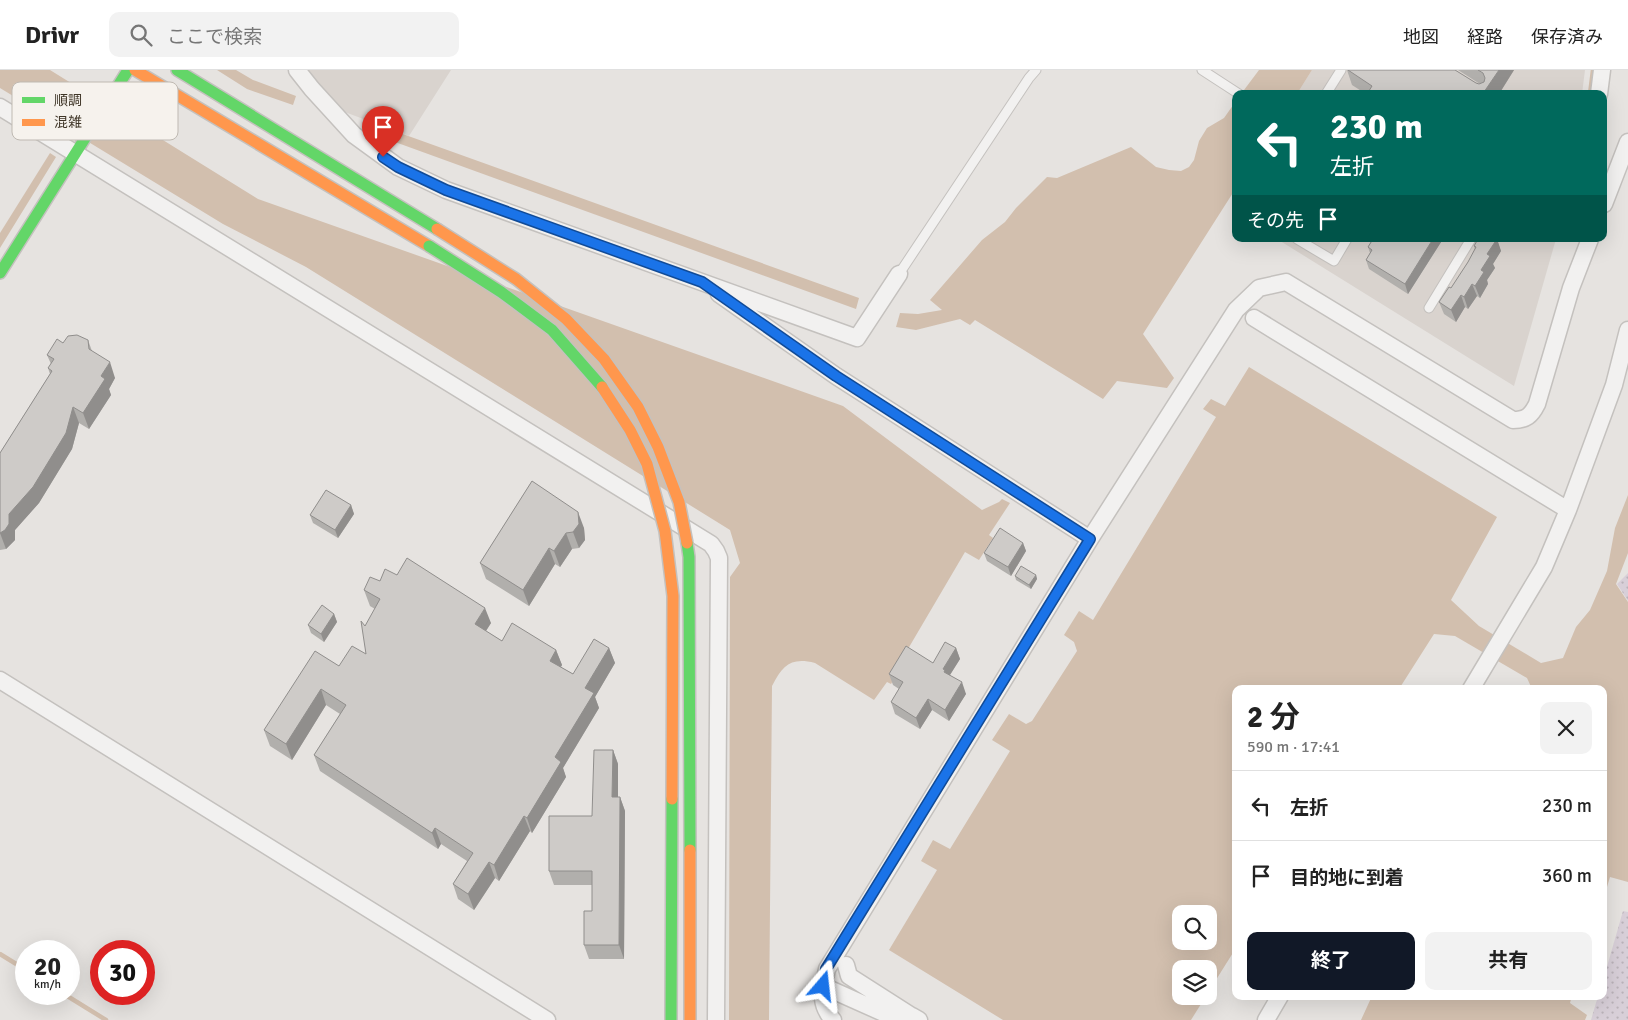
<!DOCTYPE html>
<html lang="ja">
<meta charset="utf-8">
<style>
:root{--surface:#fff;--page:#f2f2f2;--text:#222;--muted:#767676;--line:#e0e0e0;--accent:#111827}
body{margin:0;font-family:Signika,"Noto Sans JP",sans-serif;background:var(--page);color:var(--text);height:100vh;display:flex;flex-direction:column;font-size:19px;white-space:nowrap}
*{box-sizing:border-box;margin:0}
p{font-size:16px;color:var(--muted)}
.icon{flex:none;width:28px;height:28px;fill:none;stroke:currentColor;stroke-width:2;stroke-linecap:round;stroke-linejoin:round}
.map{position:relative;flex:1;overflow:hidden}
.panel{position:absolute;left:1232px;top:615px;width:375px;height:315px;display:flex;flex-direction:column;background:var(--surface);border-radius:10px;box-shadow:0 5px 20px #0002}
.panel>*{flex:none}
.hud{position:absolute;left:1232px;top:20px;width:375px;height:152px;border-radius:10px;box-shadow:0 5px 20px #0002;background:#00695c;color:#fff;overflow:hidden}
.controls{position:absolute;left:1172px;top:835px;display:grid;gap:10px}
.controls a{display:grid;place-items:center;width:45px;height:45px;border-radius:10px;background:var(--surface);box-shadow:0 5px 20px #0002;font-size:25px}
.speed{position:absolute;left:15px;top:870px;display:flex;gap:10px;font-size:25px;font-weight:700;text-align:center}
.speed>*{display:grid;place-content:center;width:65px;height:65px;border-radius:50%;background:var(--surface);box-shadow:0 5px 20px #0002;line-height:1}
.speed small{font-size:12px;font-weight:400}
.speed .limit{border:8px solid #d22;background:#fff;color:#111}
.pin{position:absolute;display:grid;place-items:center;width:42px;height:42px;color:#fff;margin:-51px -21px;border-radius:50% 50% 50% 0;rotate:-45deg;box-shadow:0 0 5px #0007}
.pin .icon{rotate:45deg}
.me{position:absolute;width:55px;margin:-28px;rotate:17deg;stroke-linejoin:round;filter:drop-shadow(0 0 4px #0008)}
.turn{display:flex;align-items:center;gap:18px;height:105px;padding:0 15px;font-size:22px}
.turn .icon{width:65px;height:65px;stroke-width:2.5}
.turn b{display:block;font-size:35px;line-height:42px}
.then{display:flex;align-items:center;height:48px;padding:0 15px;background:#0003;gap:10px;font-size:19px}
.round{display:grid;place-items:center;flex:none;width:52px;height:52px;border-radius:10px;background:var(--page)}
.summary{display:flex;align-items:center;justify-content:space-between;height:85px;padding:0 15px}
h1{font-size:30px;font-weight:700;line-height:38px}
.primary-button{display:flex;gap:10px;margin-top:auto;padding:10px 15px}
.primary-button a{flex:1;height:58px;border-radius:10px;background:var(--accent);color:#fff;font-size:20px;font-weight:700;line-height:58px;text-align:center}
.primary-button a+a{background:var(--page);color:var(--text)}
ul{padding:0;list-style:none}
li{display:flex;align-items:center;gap:15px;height:70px;padding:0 15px;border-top:1px solid var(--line)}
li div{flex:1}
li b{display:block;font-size:19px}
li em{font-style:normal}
header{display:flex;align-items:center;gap:30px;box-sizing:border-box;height:70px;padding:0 25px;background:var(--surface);border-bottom:1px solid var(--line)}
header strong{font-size:24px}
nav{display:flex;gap:28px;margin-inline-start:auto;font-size:18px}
.search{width:350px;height:45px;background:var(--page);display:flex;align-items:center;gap:12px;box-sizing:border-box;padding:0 18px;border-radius:10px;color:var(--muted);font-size:19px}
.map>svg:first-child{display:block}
.built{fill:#d9d3ce}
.park{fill:url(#park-dots)}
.water{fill:#d2bfae;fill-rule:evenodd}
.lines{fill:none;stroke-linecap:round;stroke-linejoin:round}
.stream{stroke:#d2bfae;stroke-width:4.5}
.lane-casing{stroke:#c4c1be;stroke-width:11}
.street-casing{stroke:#c4c1be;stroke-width:19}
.fast-casing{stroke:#c4c1be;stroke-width:14}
.slow-casing{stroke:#c4c1be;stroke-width:14}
.lane{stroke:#f2f1f0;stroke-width:9}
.street{stroke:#f2f1f0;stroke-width:16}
.fast{stroke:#63d668;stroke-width:11}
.slow{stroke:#ff974d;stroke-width:11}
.fast-bridge-casing{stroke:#c4c1be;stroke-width:14;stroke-linecap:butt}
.slow-bridge-casing{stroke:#c4c1be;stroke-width:14;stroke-linecap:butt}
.fast-bridge{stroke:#63d668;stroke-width:11}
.slow-bridge{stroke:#ff974d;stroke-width:11}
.wall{fill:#b1afac}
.shaded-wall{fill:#908e8c}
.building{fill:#cecbc8;stroke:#908e8c}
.route-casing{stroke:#114b97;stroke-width:12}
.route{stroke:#1a73e8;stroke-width:9}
.key{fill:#f6f2ed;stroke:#bfb9b2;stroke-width:1}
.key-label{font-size:14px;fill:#3f3527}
</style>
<header>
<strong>Drivr</strong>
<div class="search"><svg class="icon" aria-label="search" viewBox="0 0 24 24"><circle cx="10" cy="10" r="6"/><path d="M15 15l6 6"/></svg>ここで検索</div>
<nav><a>地図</a><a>経路</a><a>保存済み</a></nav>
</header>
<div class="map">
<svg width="1628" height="950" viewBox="0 0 1628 950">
<defs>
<pattern id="park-dots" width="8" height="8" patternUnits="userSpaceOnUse" patternTransform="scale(1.25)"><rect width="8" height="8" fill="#d8cfd8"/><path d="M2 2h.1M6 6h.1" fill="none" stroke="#bab2b9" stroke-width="1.8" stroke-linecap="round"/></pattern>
</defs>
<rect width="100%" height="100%" fill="#e6e3e0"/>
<!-- built -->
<path class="built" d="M307 0H451L409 66 342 41Z
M1312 0H1585L1582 24H1297Z
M1277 169H1556L1514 316Z"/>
<!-- park -->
<path class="park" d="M1628 503V531L1617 514Z
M1623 841 1628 842V950H1591L1598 926H1604V907Z"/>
<!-- water -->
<path class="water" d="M0 0H50L258 129 843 336 982 440 999 432 1002 429 1010 433 989 465 993 468 979 490 965 482 905 584 909 585 891 614 887 612 874 630 815 593C791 587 783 595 772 616L769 950H729L730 507 740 493 730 460 306 197 223 154 0 18Z
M217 0H236L253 10 296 26 293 35 247 19Z
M1259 0H1312L1297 24H1241Z
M1236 31V118L1143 264 1174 308 1167 318 1117 311 1103 329 975 250 970 255 960 249 916 260 896 257 900 243 918 244 942 240 930 230 982 170 1005 152 1016 138 1047 107 1057 108 1131 77 1156 97 1169 100 1181 101 1189 97 1194 90 1199 71 1207 58 1224 48Z
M386 58 859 228 856 239 384 68Z
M50 83 56 87 0 178V163Z
M1249 297 1497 447 1451 530 1479 556 1541 593 1563 588 1576 557 1590 540 1607 501 1615 458 1628 425V483L1616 514 1628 532V812L1610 807 1604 827V619H1532L1527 608 1455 566 1434 564 1399 619H1236V878L1209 921V899H1181V926H1206L1191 950H1003L889 880 937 800 921 791 933 770 950 779 1010 681 992 670 1009 644 1026 654 1032 651 1077 581 1074 572 1064 565 1079 541 1093 550 1216 347 1203 339 1211 329 1225 336ZM1181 844H1209V871H1181Z
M1372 926H1572L1570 933 1587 945 1585 950H1361Z"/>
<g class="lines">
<!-- stream -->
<path class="stream" d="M1590 24 1593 0
M0 884 26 900
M64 924 106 950"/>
<defs>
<path id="lane" d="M1202 0 1239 24
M1326 24 1341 0
M1297 169 1334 191 1347 169
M899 204 1029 8 1036 0
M1429 238 1471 169"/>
<path id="street" d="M297 0 312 19 354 65 398 97 446 120 857 268 899 204
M1599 24 1602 0
M0 37 711 474 716 481 719 488 716 950
M1604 134 1628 72
M719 224 836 306 1090 469
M1254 248 1568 440
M0 610 547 950
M1471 619 1544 497 1568 440 1614 315 1628 260
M846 895 849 906 910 945
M823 916 888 945 912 946 919 950
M833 950C818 933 823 919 827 899L1090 469 1236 240 1259 218 1286 212 1513 350C1526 350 1531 346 1537 334L1571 218 1590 169
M1266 950 1280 926"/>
<path id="fast" d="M177 0 437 159
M0 203 128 0"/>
<path id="slow" d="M135 0 429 176"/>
</defs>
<!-- lane casing -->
<use href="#lane" class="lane-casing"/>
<!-- street casing -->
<use href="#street" class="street-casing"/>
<!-- fast casing -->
<use href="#fast" class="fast-casing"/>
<!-- slow casing -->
<use href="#slow" class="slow-casing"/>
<!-- lane -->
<use href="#lane" class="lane"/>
<!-- street -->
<use href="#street" class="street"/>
<!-- fast -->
<use href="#fast" class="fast"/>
<!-- slow -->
<use href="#slow" class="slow"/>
<defs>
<path id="fast-bridge" d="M429 176 501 222 552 260 602 317
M687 473 689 487 690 780
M671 950 672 729"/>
<path id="slow-bridge" d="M437 159 516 209 566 249 604 289 638 337 658 377 679 432 687 473
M602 317 630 360 647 394 665 461 673 526 672 729
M690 780V950"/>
</defs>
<!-- fast-bridge casing -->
<use href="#fast-bridge" class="fast-bridge-casing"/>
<!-- slow-bridge casing -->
<use href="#slow-bridge" class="slow-bridge-casing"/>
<!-- fast-bridge -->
<use href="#fast-bridge" class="fast-bridge"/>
<!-- slow-bridge -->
<use href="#slow-bridge" class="slow-bridge"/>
</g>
<!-- wall -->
<path class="wall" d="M1347 0H1455L1476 13 1479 14H1480L1458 0H1514L1499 24H1366L1352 15Z
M1373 169H1443L1408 224 1369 199 1366 190 1370 183 1368 177Z
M1497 169 1501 181 1493 194 1495 198 1487 210 1488 214 1480 228 1477 226 1468 239 1465 237 1456 252 1444 244 1439 232 1451 218 1468 192 1475 179 1474 176Z
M88 270 92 281 115 308 109 319 111 325 89 359 79 353 72 379 39 433 15 460V470L6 479 0 480V383L50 304 48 298 51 294 47 285Z
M532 411 584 458 585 470 579 478 572 479 560 497 555 494 529 536 486 509 480 493Z
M351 435 354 444 338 468 313 453 310 445Z
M1023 473 1026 481 1011 506 987 491 984 483Z
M397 505 491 553 486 561 502 571 556 580 562 595 561 597 573 604 609 578 615 593 595 627 599 638 563 698 566 707 532 763 530 761 499 811 495 808 474 840 458 829 453 814 467 791 441 774 438 779 320 701 314 685 340 644 326 635 292 690 270 676 264 660 339 596 366 584 365 556 375 539 370 536 364 520 380 511Z
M1036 505 1037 509 1031 519 1016 510 1015 506Z
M334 544 337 552 324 572 311 563 308 555Z
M956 578 960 589 950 605 966 624 949 651 932 640 920 659 895 644 891 632 899 619 893 615 889 604 933 593Z
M613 680 618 694V727H620L625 741 624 889H589L584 875 592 841V815H554L549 801 592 746Z"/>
<!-- shaded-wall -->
<path class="shaded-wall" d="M1499 0H1514L1499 24H1485L1484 22Z
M1433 169H1443L1408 224 1405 214Z
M1497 169 1501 181 1493 194 1495 198 1487 210 1488 214 1480 228 1475 216 1487 184Z
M1472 214 1477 226 1468 239 1464 227Z
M1461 225 1465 237 1456 252 1451 240Z
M110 292 115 308 109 319 111 325 89 359 83 343 101 306Z
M73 337 79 353 72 379 39 433 15 460V470L6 479 0 463 9 444Z
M351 435 354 444 338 468 335 460Z
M578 442 584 458 585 470 579 478 573 462Z
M566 463 572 479 560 497 554 481Z
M1023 473 1026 481 1011 506 1008 497Z
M549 478 555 494 529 536 523 520Z
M1036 505 1037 509 1031 519 1029 515Z
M485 538 491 553 480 570 475 554Z
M334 544 337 552 324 572 321 564Z
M609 578 615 593 595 627 599 638 563 698 566 707 532 763 527 748 585 618Z
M956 578 960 589 948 608 943 599Z
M556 580 562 595 555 606 550 591Z
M962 612 966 624 949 651 945 640Z
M321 619 326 635 292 690 286 674Z
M928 629 932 640 920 659 916 648Z
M613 680 618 694V741L612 727Z
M620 727 625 741 624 889 619 875Z
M524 746 530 761 499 811 494 795Z
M435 758 441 774 438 779 432 763Z
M489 792 495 808 474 840 468 824Z"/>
<!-- building -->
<path class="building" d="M1348 0H1455L1476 13 1479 14 1484 12 1485 8 1483 3 1478 0H1499L1484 22 1487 24H1367L1372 16Z
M1373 169H1433L1405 214 1366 190 1372 180 1368 177Z
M1478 169H1497L1487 184 1490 186 1481 200 1484 202 1475 216 1472 214 1464 227 1461 225 1451 240 1439 232 1449 217 1451 218 1468 192 1476 177 1474 176Z
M77 265 88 270 89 279 110 292 101 306 105 309 83 343 73 337 66 363 33 417 9 444V454L5 460 0 463V383L52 301 48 298 54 289 47 285 57 269 63 273 68 266Z
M532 411 578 442 579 454 573 462 566 463 554 481 549 478 523 520 480 493Z
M326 420 351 435 335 460 310 445Z
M1000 458 1023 473 1008 497 984 483Z
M407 488 485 538 475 554 502 571 512 553 556 580 550 591 573 604 594 569 609 578 585 618 594 623 555 687 561 692 527 748 524 746 494 795 489 792 468 824 453 814 473 783 435 758 432 763 314 685 346 635 321 619 286 674 264 660 315 581 339 596 352 576 366 584 361 551 365 556 380 529 364 520 370 507 380 511 385 499 397 505Z
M1021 496 1036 505 1029 515 1015 506Z
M322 535 334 544 321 564 308 555Z
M945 572 956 578 943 599 945 600 944 602 962 612 945 640 928 629 916 648 891 632 903 612 889 604 906 576 933 593Z
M594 680H613L612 727H620L619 875H584V841H592V801H549V746H592Z"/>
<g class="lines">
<defs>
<path id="route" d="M383 87 398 97 446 120 702 212 836 306 1090 469 826 899 823 916"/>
</defs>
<!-- route casing -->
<use href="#route" class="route-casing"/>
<!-- route -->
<use href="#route" class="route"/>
</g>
<!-- legend -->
<rect x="12" y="12" width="166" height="58" rx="8" class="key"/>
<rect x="22" y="27" width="23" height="6" fill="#63d668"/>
<rect x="22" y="49" width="23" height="7" fill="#ff974d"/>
<g class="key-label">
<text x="54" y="35">順調</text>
<text x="54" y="57">混雑</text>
</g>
</svg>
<div class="controls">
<a><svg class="icon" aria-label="search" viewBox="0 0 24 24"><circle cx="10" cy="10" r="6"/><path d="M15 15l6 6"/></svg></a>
<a><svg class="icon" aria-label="layers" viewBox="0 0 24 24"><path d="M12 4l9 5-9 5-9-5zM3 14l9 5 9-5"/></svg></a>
</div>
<div class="speed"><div>20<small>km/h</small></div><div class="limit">30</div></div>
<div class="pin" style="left:383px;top:87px;background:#d93025"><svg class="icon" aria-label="arrive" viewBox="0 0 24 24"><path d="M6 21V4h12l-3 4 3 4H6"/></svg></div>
<svg class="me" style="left:823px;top:916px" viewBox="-20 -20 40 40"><path d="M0-17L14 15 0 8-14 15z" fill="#1a73e8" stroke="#fff" stroke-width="4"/></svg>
<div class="hud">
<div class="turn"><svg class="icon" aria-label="left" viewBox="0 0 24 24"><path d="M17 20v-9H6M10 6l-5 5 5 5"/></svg><div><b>230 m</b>左折</div></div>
<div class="then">その先<svg class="icon" aria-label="arrive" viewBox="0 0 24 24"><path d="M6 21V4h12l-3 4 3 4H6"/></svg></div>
</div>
<section class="panel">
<div class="summary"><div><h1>2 分</h1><p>590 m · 17:41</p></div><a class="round"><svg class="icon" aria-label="close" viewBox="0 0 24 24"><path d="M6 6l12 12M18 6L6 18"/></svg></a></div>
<ul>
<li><svg class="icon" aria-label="left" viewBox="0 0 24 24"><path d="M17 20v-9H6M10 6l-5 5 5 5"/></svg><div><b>左折</b></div><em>230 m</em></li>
<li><svg class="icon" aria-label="arrive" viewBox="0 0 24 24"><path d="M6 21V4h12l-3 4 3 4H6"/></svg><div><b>目的地に到着</b></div><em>360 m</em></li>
</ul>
<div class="primary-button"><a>終了</a><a>共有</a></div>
</section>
</div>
